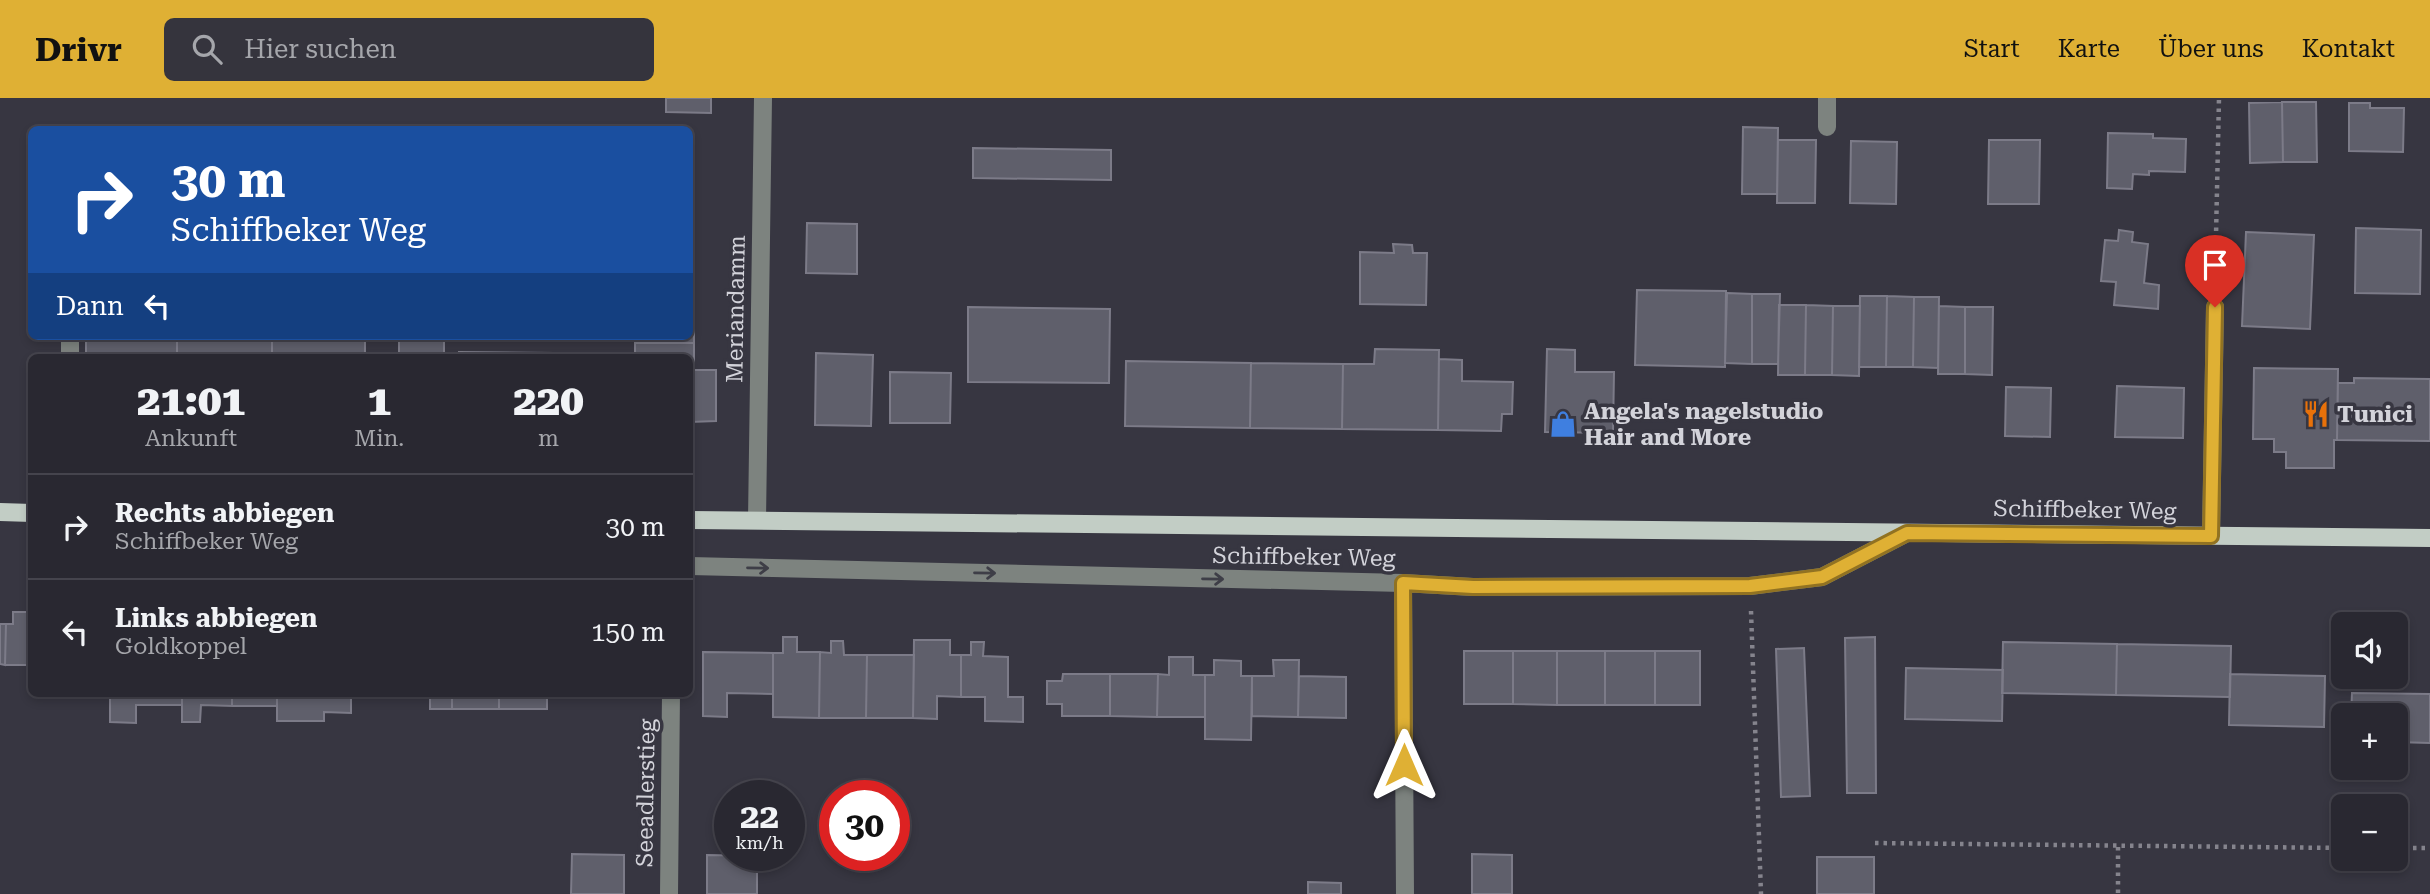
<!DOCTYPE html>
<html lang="de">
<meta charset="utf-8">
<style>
:root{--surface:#292831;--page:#35343d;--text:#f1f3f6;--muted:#a5a6ab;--line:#45444d;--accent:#dfb034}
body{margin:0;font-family:"Roboto Serif",serif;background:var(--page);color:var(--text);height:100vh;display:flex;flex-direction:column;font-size:26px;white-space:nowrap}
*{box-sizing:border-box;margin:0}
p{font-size:23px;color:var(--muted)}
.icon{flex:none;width:38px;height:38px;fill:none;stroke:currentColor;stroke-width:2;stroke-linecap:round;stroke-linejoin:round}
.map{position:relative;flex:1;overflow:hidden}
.sheet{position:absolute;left:28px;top:256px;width:665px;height:343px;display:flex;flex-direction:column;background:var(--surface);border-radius:10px;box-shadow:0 4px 10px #0003,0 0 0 2px var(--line)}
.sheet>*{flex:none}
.guide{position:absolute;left:28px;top:28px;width:665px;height:214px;border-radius:10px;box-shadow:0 4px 10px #0003,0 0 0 2px var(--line);background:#1a4fa0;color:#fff;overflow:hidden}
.tools{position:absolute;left:2331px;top:514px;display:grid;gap:14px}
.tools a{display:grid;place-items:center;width:77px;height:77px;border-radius:10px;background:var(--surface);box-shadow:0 4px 10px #0003,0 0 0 2px var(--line);font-size:35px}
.speed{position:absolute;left:714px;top:682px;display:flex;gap:14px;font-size:35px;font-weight:700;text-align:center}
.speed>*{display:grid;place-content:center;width:91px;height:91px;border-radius:50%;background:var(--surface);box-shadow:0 4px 10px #0003,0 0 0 2px var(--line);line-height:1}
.speed small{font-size:18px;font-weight:400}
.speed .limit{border:10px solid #d22;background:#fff;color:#111}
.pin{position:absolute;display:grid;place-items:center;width:60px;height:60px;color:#fff;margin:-72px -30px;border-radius:50% 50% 50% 0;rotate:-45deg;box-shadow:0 0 7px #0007}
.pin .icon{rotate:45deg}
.me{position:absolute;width:77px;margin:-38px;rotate:0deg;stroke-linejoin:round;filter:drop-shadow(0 0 5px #0008)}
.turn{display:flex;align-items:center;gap:24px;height:147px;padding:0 28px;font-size:32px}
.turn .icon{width:91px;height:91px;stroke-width:2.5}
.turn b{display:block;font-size:49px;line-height:60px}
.then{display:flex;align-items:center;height:66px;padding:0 28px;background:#0003;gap:14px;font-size:26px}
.eta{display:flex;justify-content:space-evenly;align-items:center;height:119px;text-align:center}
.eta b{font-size:42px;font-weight:800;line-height:49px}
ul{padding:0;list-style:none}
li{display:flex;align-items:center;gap:21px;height:105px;padding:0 28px;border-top:2px solid var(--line)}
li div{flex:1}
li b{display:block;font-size:26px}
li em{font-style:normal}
header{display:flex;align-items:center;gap:42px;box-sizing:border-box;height:98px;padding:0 35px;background:var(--accent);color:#111}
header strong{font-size:33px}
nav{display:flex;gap:38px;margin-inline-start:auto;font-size:24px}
.search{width:490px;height:63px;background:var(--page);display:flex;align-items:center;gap:18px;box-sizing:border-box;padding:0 24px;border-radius:10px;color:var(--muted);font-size:26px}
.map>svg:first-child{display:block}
.building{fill:#5f5f6b;stroke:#7c7b88;stroke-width:2}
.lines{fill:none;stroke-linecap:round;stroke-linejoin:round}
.path{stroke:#85848d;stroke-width:4.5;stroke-dasharray:3.5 5;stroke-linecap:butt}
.minor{stroke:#7d837f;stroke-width:18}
.major{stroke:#c2cdc5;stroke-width:18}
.oneway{stroke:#3e3e47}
.route-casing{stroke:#917222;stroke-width:18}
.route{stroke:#dfb034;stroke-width:12}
.labels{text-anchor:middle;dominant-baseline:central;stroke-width:7;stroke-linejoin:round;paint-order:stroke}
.street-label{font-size:23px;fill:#d3d3da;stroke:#373641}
.poi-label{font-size:23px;font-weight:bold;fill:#d3d3da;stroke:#373641;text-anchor:start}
</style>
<header>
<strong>Drivr</strong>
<div class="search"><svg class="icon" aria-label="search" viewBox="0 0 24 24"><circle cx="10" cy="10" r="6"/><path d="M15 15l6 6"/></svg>Hier suchen</div>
<nav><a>Start</a><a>Karte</a><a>Über uns</a><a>Kontakt</a></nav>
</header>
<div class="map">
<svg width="2430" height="796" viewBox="0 0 2430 796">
<rect width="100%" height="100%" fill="#373641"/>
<!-- building -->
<path class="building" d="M666 0H711V15L666 14Z
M2282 4 2283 64 2250 65 2249 5Z
M2282 4H2316L2317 64H2283Z
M2349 5H2370V10H2404L2403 54 2349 53Z
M1743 29 1778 30 1777 96H1742Z
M2108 35 2153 36V40L2186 41 2185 74 2149 73V77L2133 76 2132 91 2107 90Z
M1778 42H1816L1815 105H1777Z
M1989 42H2040L2039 106H1988Z
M1851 43 1897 44 1896 106 1850 105Z
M973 50 1111 52V82L973 80Z
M807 125 857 126V176L806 175Z
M2356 130 2421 132 2420 196 2355 195Z
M2119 132 2133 134 2132 144 2148 146 2144 185 2159 187 2158 211 2114 207 2116 184 2101 183 2105 142 2118 143Z
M2246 134 2314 137 2310 231 2242 228Z
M1393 146 1412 147 1413 155H1427L1426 207 1360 206V154L1394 155Z
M690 186H694V214H690Z
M1637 192 1726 193 1725 269 1635 267Z
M1727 195 1752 196V266L1725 265Z
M1752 196H1780L1778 266H1752Z
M1860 198H1887L1886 269H1859Z
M1887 198 1914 199 1913 269H1886Z
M1914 199H1939L1938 270 1913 269Z
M1779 207H1806L1805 277H1778Z
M1806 207 1833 208 1832 277H1805Z
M1833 208H1860L1859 278 1832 277Z
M1939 208 1965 209V276H1938Z
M968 209 1110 211 1109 285 968 284Z
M1965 209H1993L1992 277 1965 276Z
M690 214H694V245H635V238H690Z
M86 238H177V259H86Z
M177 238H272V259H177Z
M272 238H365V259H272Z
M399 241 444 242V259H399Z
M635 245H694V272H690V259H635Z
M1375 251 1439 252 1438 332 1342 331 1343 266H1374Z
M1547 251 1575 252V274H1614L1613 335 1545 334Z
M459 254 554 255V259H459Z
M816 255 873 257 871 328 815 327Z
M1439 261 1462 262V283L1513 284 1512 316H1502L1501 333 1438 332Z
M1126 263 1251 265 1250 330 1125 328Z
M1251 265 1343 266 1342 331 1250 330Z
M2254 270 2338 271 2337 342H2334V370H2286V354H2274V341H2253Z
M690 272H716V323L690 324Z
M890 274 951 275 950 325H890Z
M2354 280 2430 281V343L2337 342 2338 285H2354Z
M2117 288 2184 290 2183 340 2115 339Z
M2006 289 2051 290 2050 339 2005 338Z
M13 514H29V525H32V567H5L6 526H13Z
M0 526H6L5 567 0 566Z
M783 539H797V554H820L819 620 773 619V555H783Z
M1875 539 1876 695H1847L1845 540Z
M914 542H950V557H961V599L937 598V621L913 620Z
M831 543H843L844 557H867L866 620H819L820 554 831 555Z
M971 544H984L983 558 1008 559V599H1023V624L985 623V599H961V557H971Z
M2003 544 2117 546 2116 597 2002 595Z
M2117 546 2231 548 2230 599 2116 597Z
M1804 550 1810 698 1781 699 1776 551Z
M1464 553H1513V606H1464Z
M1513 553H1557V607L1513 606Z
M1557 553H1605V607H1557Z
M1605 553H1655V607H1605Z
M1655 553H1700V607H1655Z
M703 554 773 555V596L727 595V619L703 618Z
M867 557H914L913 620H866Z
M1169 559H1193V577H1205V619H1157L1158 576 1169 577Z
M1214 562 1241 563V578H1252L1251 642 1205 641V577H1214Z
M1273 562H1299L1298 619 1252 618V578H1274Z
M1906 570 2003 572 2002 623 1905 621Z
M1063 576H1110V618H1062V606H1047V583H1062Z
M1110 576H1158L1157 619 1110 618Z
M2230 576 2325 578 2324 629 2229 627Z
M1299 578 1346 579V620L1298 619Z
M110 595H182V607H136V625L110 624Z
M182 595H232V608L201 607 200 624H182Z
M232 595H277V608H232Z
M277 595H351V615L324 614V623H277Z
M430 595H452V611H430Z
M452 595H499V611H452Z
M499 595H547V611H499Z
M2352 595 2430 596V645L2396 644V618H2351Z
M572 756 624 757V796H571Z
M1472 756 1512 757V796H1472Z
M707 757 757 758V796H707Z
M1817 759H1874V796H1817Z
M1308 784 1341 785V796H1308Z"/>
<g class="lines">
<!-- path -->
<path class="path" d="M2215 184 2219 0
M1751 513 1761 796
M1875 745 2343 750
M2118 749V796
M2396 750H2430"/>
<!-- minor -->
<path class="minor" d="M1827 29V0
M70 259V238
M757 422 763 0
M2211 438 2215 209
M690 468 1403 485 1473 489 1750 488 1822 479 1907 435
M1403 485 1405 796
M669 796 671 595"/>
<!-- major -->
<path class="major" d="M0 414 32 415
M690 422 2430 440"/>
</g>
<!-- one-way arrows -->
<defs><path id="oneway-shaft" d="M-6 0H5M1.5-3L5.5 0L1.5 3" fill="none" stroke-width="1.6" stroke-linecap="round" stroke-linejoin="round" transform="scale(1.75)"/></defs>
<g class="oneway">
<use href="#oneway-shaft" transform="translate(758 470) rotate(1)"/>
<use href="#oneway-shaft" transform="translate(985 475) rotate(1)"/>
<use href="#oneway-shaft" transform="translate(1213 481) rotate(1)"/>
</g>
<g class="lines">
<defs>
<path id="route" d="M1404 667 1403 485 1473 489 1750 488 1822 479 1907 435 2211 438 2215 209"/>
</defs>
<!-- route casing -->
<use href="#route" class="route-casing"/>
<!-- route -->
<use href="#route" class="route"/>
</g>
<!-- icons -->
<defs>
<symbol id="restaurant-bare" viewBox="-9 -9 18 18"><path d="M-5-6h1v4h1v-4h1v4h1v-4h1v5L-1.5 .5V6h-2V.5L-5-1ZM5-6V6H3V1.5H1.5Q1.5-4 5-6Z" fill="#e8710a" stroke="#373641" stroke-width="2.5" paint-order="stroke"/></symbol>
<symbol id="shop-bare" viewBox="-9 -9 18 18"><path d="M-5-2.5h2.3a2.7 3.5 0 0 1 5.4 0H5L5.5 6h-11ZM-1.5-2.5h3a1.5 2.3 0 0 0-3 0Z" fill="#3f7fe0" stroke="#373641" stroke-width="2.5" paint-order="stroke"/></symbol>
</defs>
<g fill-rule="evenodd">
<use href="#restaurant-bare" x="2297" y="297" width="38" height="38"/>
<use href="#shop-bare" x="1544" y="307" width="38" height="38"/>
</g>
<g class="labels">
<!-- street labels -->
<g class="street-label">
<text transform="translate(736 211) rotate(-89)">Meriandamm</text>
<text transform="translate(2085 412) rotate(1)">Schiffbeker Weg</text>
<text transform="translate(1304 459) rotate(1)">Schiffbeker Weg</text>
<text transform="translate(646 695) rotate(-89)">Seeadlerstieg</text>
</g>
<!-- poi labels -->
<g class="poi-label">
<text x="1584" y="313">Angela's nagelstudio<tspan x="1584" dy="26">Hair and More</tspan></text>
<text x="2337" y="316">Tunici</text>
</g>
</g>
</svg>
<div class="tools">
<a><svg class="icon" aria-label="sound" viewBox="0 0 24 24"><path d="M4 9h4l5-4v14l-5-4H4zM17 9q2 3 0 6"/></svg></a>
<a>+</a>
<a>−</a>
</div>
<div class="speed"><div>22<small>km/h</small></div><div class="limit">30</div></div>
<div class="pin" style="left:2215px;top:209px;background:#d93025"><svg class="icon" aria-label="arrive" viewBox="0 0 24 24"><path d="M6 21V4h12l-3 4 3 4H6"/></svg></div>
<svg class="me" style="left:1404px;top:667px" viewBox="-20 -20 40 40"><path d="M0-17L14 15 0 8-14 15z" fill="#dfb034" stroke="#fff" stroke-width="4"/></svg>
<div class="guide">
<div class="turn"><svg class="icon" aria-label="right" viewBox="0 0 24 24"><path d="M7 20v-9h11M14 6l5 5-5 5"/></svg><div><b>30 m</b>Schiffbeker Weg</div></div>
<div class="then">Dann<svg class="icon" aria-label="left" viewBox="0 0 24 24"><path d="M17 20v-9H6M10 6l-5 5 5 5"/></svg></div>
</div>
<section class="sheet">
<div class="eta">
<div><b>21:01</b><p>Ankunft</p></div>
<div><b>1</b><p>Min.</p></div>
<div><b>220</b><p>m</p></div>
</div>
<ul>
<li><svg class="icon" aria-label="right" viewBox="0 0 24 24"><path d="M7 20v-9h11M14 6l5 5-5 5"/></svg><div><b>Rechts abbiegen</b><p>Schiffbeker Weg</p></div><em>30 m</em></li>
<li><svg class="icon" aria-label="left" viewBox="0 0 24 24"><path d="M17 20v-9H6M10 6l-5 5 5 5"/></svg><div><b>Links abbiegen</b><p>Goldkoppel</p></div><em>150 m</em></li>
</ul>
</section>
</div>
